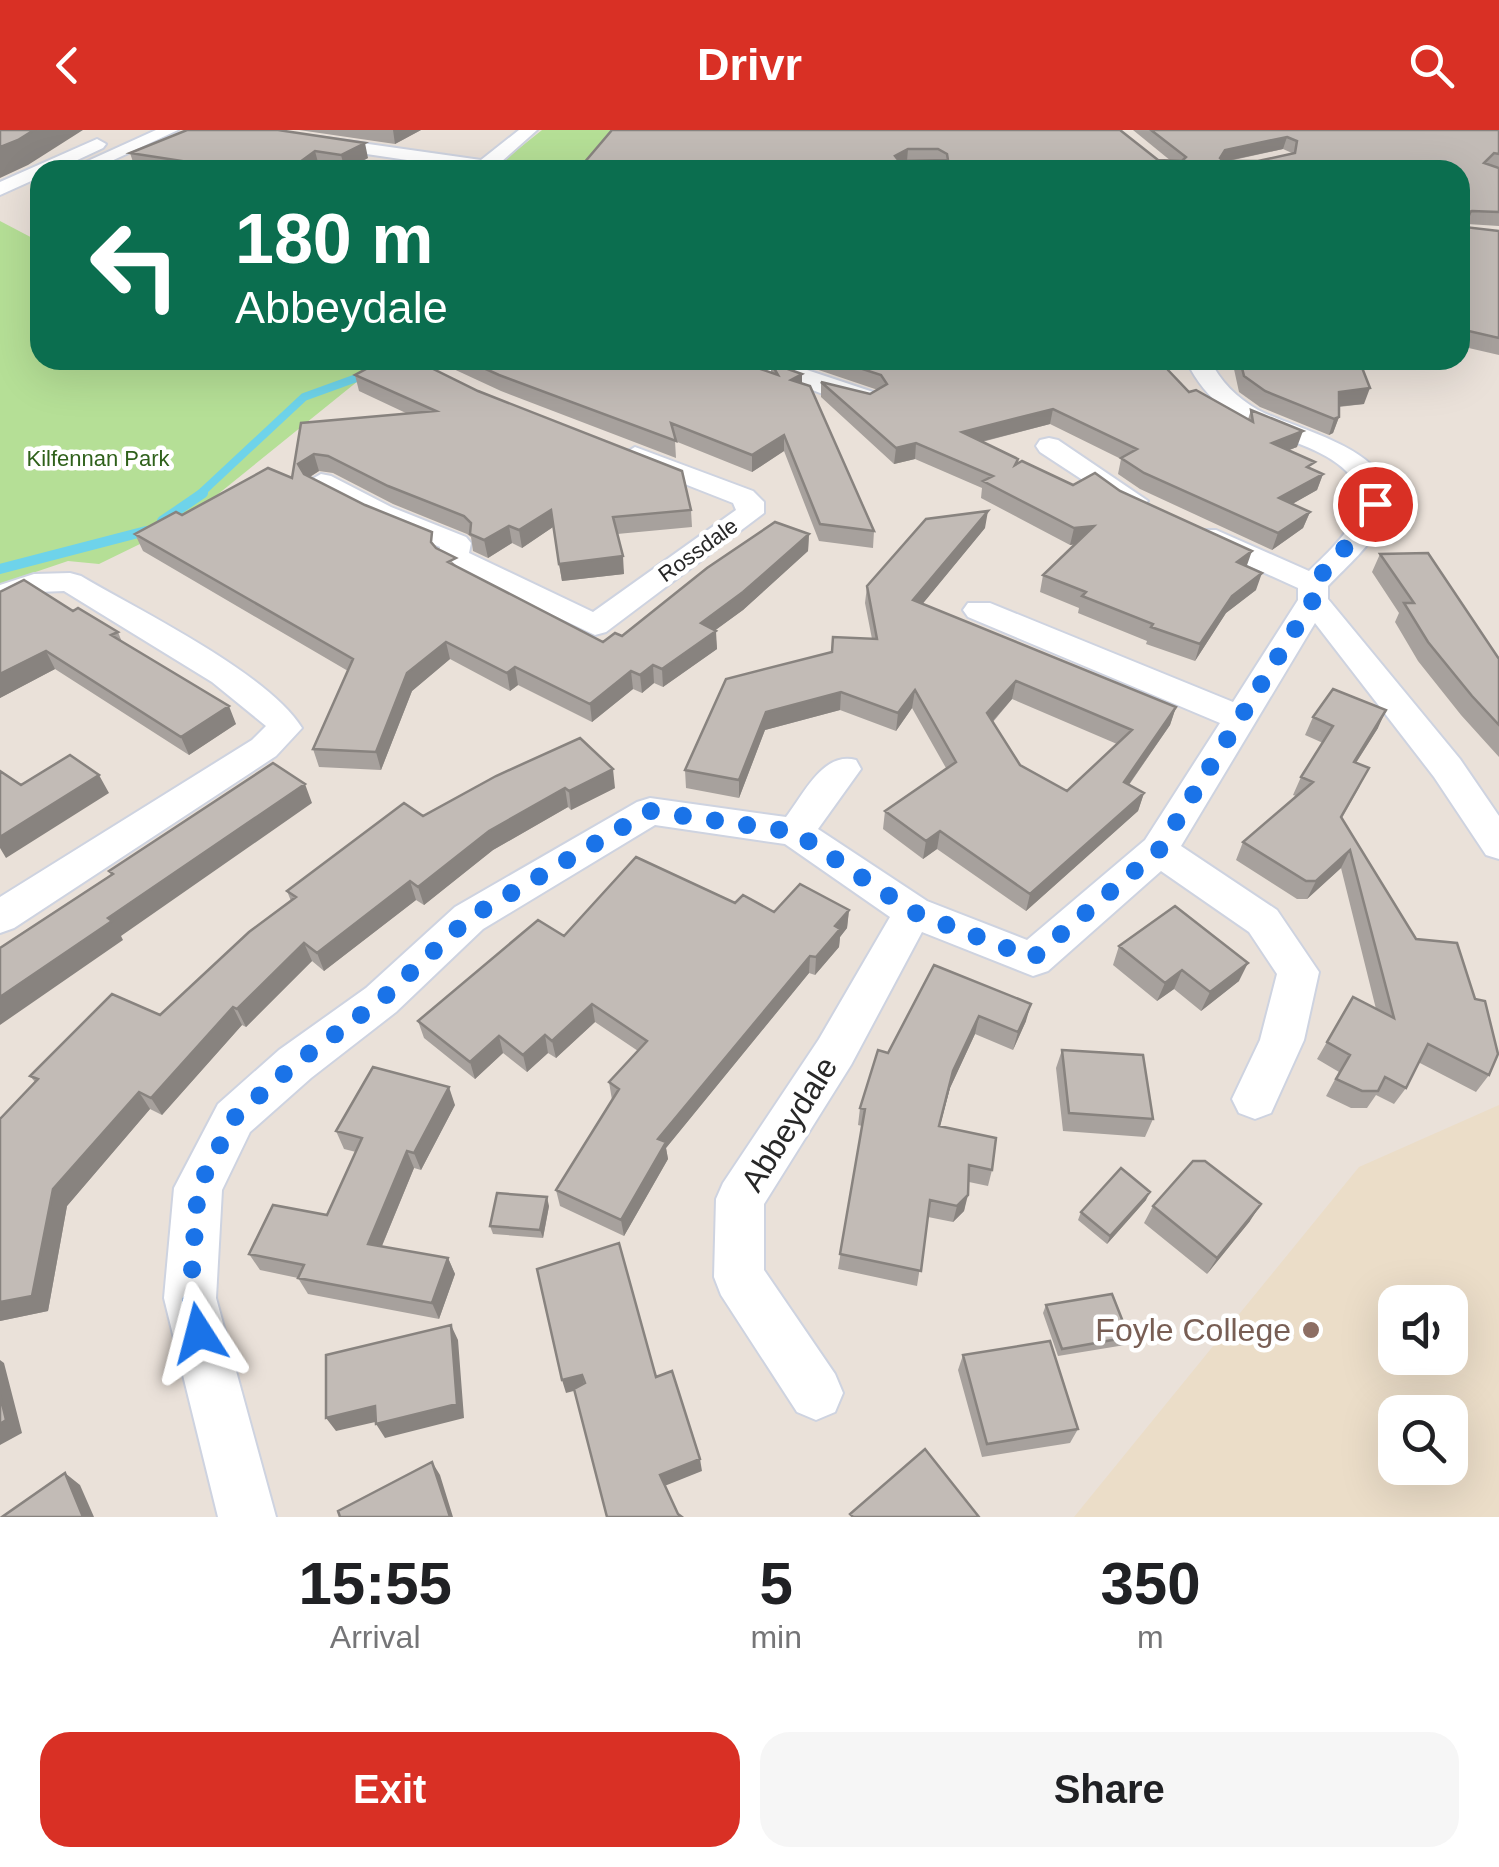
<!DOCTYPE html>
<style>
:root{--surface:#fff;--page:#f6f6f6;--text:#202124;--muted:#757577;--accent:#d93025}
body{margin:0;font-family:Helvetica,sans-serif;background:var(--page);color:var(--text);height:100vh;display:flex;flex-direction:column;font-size:38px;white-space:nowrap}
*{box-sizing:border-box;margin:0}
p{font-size:32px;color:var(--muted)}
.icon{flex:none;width:55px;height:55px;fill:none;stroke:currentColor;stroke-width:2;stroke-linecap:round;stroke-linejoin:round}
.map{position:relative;height:1387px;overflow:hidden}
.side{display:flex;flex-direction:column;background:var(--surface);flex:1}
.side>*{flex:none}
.hud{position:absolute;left:30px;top:30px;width:1440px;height:210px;border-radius:30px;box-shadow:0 10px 40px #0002;background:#0b6e4f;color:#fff;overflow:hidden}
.buttons{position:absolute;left:1378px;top:1155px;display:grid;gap:20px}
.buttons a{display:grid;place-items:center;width:90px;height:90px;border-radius:20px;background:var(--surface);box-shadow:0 10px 40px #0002;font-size:50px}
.pin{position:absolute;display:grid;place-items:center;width:85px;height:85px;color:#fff;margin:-42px;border:5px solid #fff;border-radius:50%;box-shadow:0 2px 10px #0007}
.me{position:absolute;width:110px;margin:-55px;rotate:351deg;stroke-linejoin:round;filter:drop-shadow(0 0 8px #0008)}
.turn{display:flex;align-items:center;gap:35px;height:210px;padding:0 40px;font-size:45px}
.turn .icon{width:130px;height:130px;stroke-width:2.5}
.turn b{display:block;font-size:70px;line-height:85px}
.eta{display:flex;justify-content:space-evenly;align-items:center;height:170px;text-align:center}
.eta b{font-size:60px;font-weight:700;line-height:70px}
.primary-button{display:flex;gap:20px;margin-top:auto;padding:20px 40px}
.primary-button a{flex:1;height:115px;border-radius:30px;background:var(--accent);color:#fff;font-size:40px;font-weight:700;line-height:115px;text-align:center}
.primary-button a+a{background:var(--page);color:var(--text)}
header{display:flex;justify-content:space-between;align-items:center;height:130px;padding:0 40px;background:var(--accent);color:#fff;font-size:45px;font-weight:700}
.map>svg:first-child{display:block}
.education{fill:#ebddc8;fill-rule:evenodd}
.green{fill:#b5df96}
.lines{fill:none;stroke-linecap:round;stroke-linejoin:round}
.stream-far1{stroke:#6ed3ea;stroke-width:8}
.stream{stroke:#6ed3ea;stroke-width:10}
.minor-casing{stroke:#ced3e0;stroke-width:4}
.minor{fill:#fff;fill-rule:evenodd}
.wall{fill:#a7a19d;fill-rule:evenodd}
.shaded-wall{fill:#88837f}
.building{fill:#c2bbb6;stroke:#88837f;stroke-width:2.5;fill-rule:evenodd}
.route{stroke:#1a73e8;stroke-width:18;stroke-dasharray:0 32.4}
.education-dot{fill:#8d6e63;stroke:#fff;stroke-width:4}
.labels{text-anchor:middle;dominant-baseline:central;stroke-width:9;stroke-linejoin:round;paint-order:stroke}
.far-park-label{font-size:22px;fill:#2f611b;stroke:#fff}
.far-street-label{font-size:22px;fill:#272727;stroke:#fff}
.near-street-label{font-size:32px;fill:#272727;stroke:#fff}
.near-education-label{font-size:32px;fill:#785e54;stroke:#fff;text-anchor:end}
</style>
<header><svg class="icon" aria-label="back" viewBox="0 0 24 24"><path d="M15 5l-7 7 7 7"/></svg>Drivr<svg class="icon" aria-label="search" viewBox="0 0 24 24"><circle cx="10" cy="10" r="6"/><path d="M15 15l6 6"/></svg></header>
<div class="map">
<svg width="1499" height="1387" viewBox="0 0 1499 1387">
<rect width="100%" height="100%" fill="#eae1d9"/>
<!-- education -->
<path class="education" d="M1499 975V1387H1074L1359 1037ZM1395 1172H1450V1228H1395ZM1395 1282H1450V1338H1395Z"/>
<!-- green -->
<path class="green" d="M542 0H644L611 9 577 40H492Z
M0 91 40 112V230H384L181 394 99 434 68 431 0 454Z"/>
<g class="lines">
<!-- stream-far1 -->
<path class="stream-far1" d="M199 365 304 267 362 246"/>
<!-- stream -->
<path class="stream" d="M162 391 203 363
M0 439 146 401"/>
<defs>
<path id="minor" d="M156 0H178L92 40H68Z
M519 0H537L501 32 531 35 540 40H475L319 17 310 12 319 7 481 30Z
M97 9 106 14 103 18 56 40H40V47L0 65V52Z
M743 230H777L879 264 882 269 870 276 828 266 747 235Z
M1186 230H1210C1220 251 1237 268 1258 280 1297 301 1414 323 1383 390 1371 416 1348 435 1328 456V469L1460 629 1499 686V729L1486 725 1434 647 1315 493 1181 716 1277 780 1319 842 1304 910 1271 983 1255 989 1239 983 1232 969 1260 910 1277 844 1249 802 1161 741 1048 841 1033 846 922 802 851 935 764 1074V1140L835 1244 843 1263 835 1282 816 1290 797 1282 721 1165 714 1147 716 1069 723 1053 819 909 890 787 785 714 655 695 483 799 396 882 311 948 250 1002 222 1060 216 1168 276 1387H218L164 1168 174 1058 218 974 279 920 366 858 455 777 637 672 650 668 786 687C804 664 823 621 856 630L861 639 818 699 927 771 1027 810 1145 710 1220 593 968 487 963 480 968 473H990L1233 572 1298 470V458L1196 412 1192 406 1196 400H1216L1309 441C1334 416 1361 395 1359 357 1322 296 1228 320 1186 230Z
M1367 230H1391L1392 231 1380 238Z
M1049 308 1058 310 1148 371 1134 379 1124 377 1040 322 1036 316 1040 310Z
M635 317 753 361 764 372V383L606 502 595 505 443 433 438 427 440 417 371 389 311 358 307 352 321 344 331 346 391 377 466 407 471 413 469 423 593 482 736 380 733 373 626 331 622 325Z
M70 443 81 446C140 481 268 543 302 598L276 626 14 798 0 803V767L252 610 266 596 212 552 64 461 38 462 0 474V455L34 444Z"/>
</defs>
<!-- minor casing -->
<use href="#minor" class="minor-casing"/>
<!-- minor -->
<use href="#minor" class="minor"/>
</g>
<!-- wall -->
<path class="wall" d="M187 0 368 28 346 40 319 36 314 40H144L135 38 130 23Z
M299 0H421L395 14Z
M612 0 1171 31 1133 0H1499V96L1467 94 1464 96 1499 101V225L1460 216V40H578ZM1283 19 1292 23 1258 31H1229Z
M434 230H734L771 243V233L802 254 874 401 873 418 819 411 784 321 752 342 675 311 676 328 501 261Z
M789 230H1167L1168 240 1189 262 1248 289 1251 280 1297 317 1289 320 1312 339 1323 344 1317 360 1292 374 1310 382 1303 398 1272 420 1140 359 1118 344 1121 329 1050 294 982 312 1018 329 1017 334 1073 355 1120 361 1247 436 1256 460 1226 483 1195 531 1146 514 1147 511 1078 483 1079 478 1040 462 1043 445 1075 414 1070 415 981 368 982 358 915 329 894 334 821 267V252L870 264 878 260Z
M1232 230H1359L1364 274 1339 277V287L1333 303 1329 305 1260 277 1239 262Z
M355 245 691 380 692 397 617 404 624 444 562 451 553 397 522 418 512 413 488 428 473 421 471 407 467 404 393 374 333 343 319 341 310 347 435 416 458 437 603 512 622 506 809 404 808 421 743 480 715 500 717 519 663 557 654 553 642 563 633 559 592 592 518 555 510 561 450 529 412 561 381 640 319 637 313 619 348 541 143 421 135 404 182 385 292 348 301 293 408 284 359 261Z
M985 398 922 474 1176 577 1170 595 1129 655 1144 663 1138 681 1026 781 937 719 923 729 883 699 885 681 946 638 912 578 896 601 840 580 765 600 739 668 686 658 685 640 832 522 872 509 865 473 867 456ZM1012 569 1117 614 1067 661 1020 635 993 592Z
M1380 424 1499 529V627L1461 585 1418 531 1395 492 1399 483 1372 442Z
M0 462 73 481 118 502 122 512 236 594 189 625 55 539 0 568Z
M1313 587 1378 598 1356 633 1360 656 1342 688 1489 945 1476 962 1418 932 1406 958 1394 974 1376 965 1367 978H1351L1326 966 1339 942 1317 929 1353 867 1376 879 1341 738 1307 769H1297L1236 730 1243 712 1296 666 1293 665 1301 647 1323 613 1305 605Z
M496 646 615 658 571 680 568 677 493 720 424 775 416 770 324 841 312 831 246 897 242 895 162 985 150 979 67 1076 48 1181 0 1191V989L35 952 30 946 160 885 291 771 287 761Z
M735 773 774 782 849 780 847 798 840 807 839 817 815 845 809 843 666 1018 668 1029 624 1106 560 1076 556 1060 612 970 609 952 638 921 595 892 556 928 548 923 527 942 503 923 475 949 424 908 418 891 564 806Z
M1119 816 1239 851 1201 881 1174 859 1157 871 1113 835Z
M934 835 1026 891 1013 920 975 904 950 958 940 996 992 1040 988 1056 969 1052 964 1081 953 1092 928 1087 917 1156 838 1139 862 996 858 995 860 978Z
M1062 920 1153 989 1145 1007 1063 1001 1056 938Z
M455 975 421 1040 414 1038 382 1116 448 1128 455 1144 439 1189 308 1164 298 1148 260 1140 249 1124 327 1085 356 1022 344 1019 336 1001Z
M1146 1070 1107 1114 1078 1090 1081 1082Z
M549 1076 543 1108 493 1104 490 1096Z
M1153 1076 1250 1091 1207 1144 1144 1093Z
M1046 1175 1129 1207 1125 1215 1058 1226 1043 1183Z
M963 1225 1078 1299 1070 1313 982 1327 958 1240Z"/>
<!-- shaded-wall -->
<path class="shaded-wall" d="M34 0H83L28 35 0 48V17Z
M393 0H421L395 14Z
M1287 7 1283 19 1222 32 1220 28 1225 20Z
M365 13 368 28 345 40 341 25Z
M908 19 907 31 894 39 895 26Z
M315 21 319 36 314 40H289Z
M1472 81 1467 94 1460 97 1463 84Z
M802 244V260L791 250Z
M1370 258 1364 274 1333 277 1339 262Z
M1053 279 1050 294 960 317 962 302Z
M1339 287 1333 303 1329 305 1334 289Z
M1303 301 1297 317 1266 329 1272 313Z
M784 305V321L752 342V325Z
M916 313 915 329 894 334 896 318Z
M314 324 319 341 303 351 298 334Z
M1323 344 1317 360 1273 385 1279 368Z
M551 380 553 397 522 418 519 400Z
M988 381 985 398 911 488 913 470Z
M1310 382 1303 398 1272 420 1278 403Z
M509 396 512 413 488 428 484 410Z
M1094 396 1091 412 1070 415 1074 398Z
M809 404 808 421 743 480 702 510 701 493Z
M1252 421 1246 438 1237 432Z
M623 426 624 444 562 451 559 434Z
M1262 443 1256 460 1226 483 1195 531 1200 514 1232 466Z
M716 501 717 519 663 557 662 539Z
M446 512 450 529 412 561 381 640 376 622 407 543Z
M46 521 55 539 0 568V544Z
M653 535 654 553 642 563 640 545Z
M515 537 518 555 510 561 507 543Z
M631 541 633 559 592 592 590 574Z
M1016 551 1012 569 984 601 987 583Z
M915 560 912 578 896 601 898 583Z
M841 562 840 580 765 600 739 668V650L766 582Z
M229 576 236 594 189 625 181 607Z
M1176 577 1170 595 1118 670 1124 652Z
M1386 580 1378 598 1345 650 1354 632Z
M613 639 615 658 571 680 569 661Z
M99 645 109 663 6 728 0 718V707Z
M305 654 312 673 121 806 123 810 0 895V867L108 788Z
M565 658 568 677 493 720 424 775 418 757 489 701Z
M1144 663 1138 681 1026 781 1030 764Z
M940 701 937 719 923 729 926 711Z
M1350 720 1341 738 1307 769 1316 751Z
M410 751 416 770 324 841 317 823Z
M849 780 847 798 840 807 839 817 815 845 816 827 835 796Z
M304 813 312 831 246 897 237 879Z
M810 826 809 843 666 1018 668 1029 624 1106 621 1090 658 1009Z
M1248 833 1239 851 1201 881 1210 862Z
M1182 840 1174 859 1157 871 1165 853Z
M592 874 595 892 556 928 552 911Z
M1031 874 1026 891 1013 920 1018 902Z
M233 877 242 895 162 985 151 968Z
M979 886 975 904 950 958 935 1013 953 941Z
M545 905 548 923 527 942 523 925Z
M499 906 503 923 475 949 470 932Z
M449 957 455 975 421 1040 414 1023Z
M139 962 150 979 67 1076 48 1181 0 1191V1172L53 1059Z
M407 1021 414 1038 376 1130 368 1114Z
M1150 1062 1146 1070 1107 1114 1110 1106Z
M968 1065 964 1081 953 1092 957 1076Z
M547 1067 549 1076 543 1108 540 1100Z
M1261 1074 1250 1091 1207 1144 1217 1128Z
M448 1128 455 1144 439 1189 432 1173Z
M451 1195 458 1210 464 1288 385 1308 376 1294Z
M0 1230 4 1233 22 1303 0 1315Z
M582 1245 585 1258 566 1263 562 1250Z
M375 1276 384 1290 336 1301 326 1288Z
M700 1329 702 1341 662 1357 660 1345Z
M432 1332 440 1345 453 1387H450Z
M65 1343 80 1355 94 1387H83Z"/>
<!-- building -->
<path class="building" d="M0 0H34L18 10 0 17Z
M187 0H278L365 13 341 25 315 21 289 40H240L130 23Z
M612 0H1120L1158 30 1182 31 1186 27 1151 0H1499V24L1494 23 1484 33 1499 38V82L1472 81 1463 84 1464 97 1499 101V208L1460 199V40H642L633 33 626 40H578ZM1287 7 1297 11 1295 23 1258 31H1223L1220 28 1225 20ZM908 19H938L947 24 948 30 899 31 895 26Z
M383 230H415L478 261 682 341 691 380 613 387 623 426 559 434 551 380 519 400 509 396 484 410 470 404 471 393 464 386 388 356 328 326 314 324 298 334 304 344 365 375 432 402 431 412 436 418 456 428 448 432 603 512 615 503 622 506 707 438 775 392 809 404 743 462 701 493 716 501 662 539 653 535 640 545 631 541 590 574 515 537 507 543 446 512 407 543 376 622 313 619 353 529 135 404 176 382 182 385 268 338 292 348 301 293 436 281 355 245Z
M466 230H734L778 245 771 233 802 244 791 250 810 256 874 401 820 394 784 305 752 325 671 293 676 311 499 245Z
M835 230H1167L1168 240 1189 262 1196 260 1253 292 1251 280 1303 301 1272 313 1315 332 1307 337 1323 344 1279 368 1310 382 1278 403 1144 343 1121 328 1137 319 1053 279 962 302 1018 329 1015 335 1022 331 1073 355 1095 343 1120 361 1252 421 1237 432 1262 443 1232 466 1200 514 1151 497 1153 494 1082 466 1086 462 1043 445 1094 396 1074 398 983 351 993 346 916 313 896 318 821 252 870 264 887 254 881 245Z
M1240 230H1359L1370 258 1339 262V287L1334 289 1265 261 1244 246Z
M988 381 913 470 1176 577 1124 652 1144 663 1030 764 940 701 926 711 885 681 956 632 915 560 898 583 841 562 766 582 739 650 685 640 726 549 832 522 833 507 877 509 867 456 926 389ZM1016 551 1132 600 1067 661 1020 635 987 583Z
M1428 423 1499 529V595L1472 566 1428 512 1404 473H1414L1380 424Z
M24 450 73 481 78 478 118 502 111 505 229 576 181 607 46 521 0 544V462Z
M1333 559 1386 580 1354 632 1369 638 1341 687 1416 809 1457 813 1475 869 1485 871 1498 924 1489 945 1428 914 1406 958 1385 947 1378 961H1362L1336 949 1350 925 1327 912 1353 867 1394 888 1350 720 1316 751H1306L1243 712 1313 652 1301 647 1333 596 1313 587Z
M580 608 613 639 569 661 565 658 489 701 418 757 410 751 317 823 304 813 237 879 233 877 151 968 139 962 53 1059 32 1166 0 1172V989L38 949 30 946 112 864 160 885 249 802 296 767 287 761 404 673 423 686 496 646Z
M70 625 99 645 0 707V641L21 655Z
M273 633 305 654 108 788 112 791 0 867V818L113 744 109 741Z
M636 727 735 773 743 765 774 782 800 754 849 780 835 796 840 799 816 827 810 826 658 1009 666 1012 621 1090 556 1060 619 959 609 952 647 911 592 874 552 911 545 905 523 925 499 906 470 932 418 891 538 790 564 806Z
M1175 776 1248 833 1210 862 1182 840 1165 853 1119 816Z
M934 835 1031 874 1018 902 979 886 953 941 939 996 996 1008 992 1040 969 1035 968 1065 957 1076 930 1070 921 1141 840 1124 865 979 860 978 878 920 888 923Z
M1062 920 1143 925 1153 989 1069 983Z
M373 937 449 957 414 1023 407 1021 368 1114 448 1128 432 1173 298 1148 304 1135 249 1124 273 1075 327 1085 362 1008 336 1001Z
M1193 1031H1205L1261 1074 1217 1128 1153 1076Z
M1121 1038 1150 1062 1110 1106 1081 1082Z
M497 1063 547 1067 540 1100 490 1096Z
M619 1113 656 1247 672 1241 700 1329 660 1345 678 1384 682 1387H607L574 1259 585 1253 582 1245 562 1250 537 1139Z
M1112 1164 1129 1207 1062 1219 1046 1175Z
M451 1195 457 1274 376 1294 375 1276 326 1288V1225Z
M1050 1211 1078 1299 987 1314 963 1225Z
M0 1265 6 1290 0 1294Z
M925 1319 979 1387H853L850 1384Z
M432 1332 450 1387H340L338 1381Z
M65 1343 83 1387H2Z"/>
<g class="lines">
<!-- route -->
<path class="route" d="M199 1203 190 1168 198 1058 234 988 295 934 381 870 469 788 650 681 795 702 913 782 1033 828 1159 720 1313 470V454L1366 394 1375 374"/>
</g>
<!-- markers -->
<circle class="education-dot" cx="1311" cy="1200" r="10"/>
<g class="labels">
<!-- far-park labels -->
<g class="far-park-label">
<text x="98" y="328">Kilfennan Park</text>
</g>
<!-- far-street labels -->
<g class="far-street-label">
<text transform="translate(698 420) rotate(-36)">Rossdale</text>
</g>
<!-- near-street labels -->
<g class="near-street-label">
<text transform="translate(789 994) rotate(-58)">Abbeydale</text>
</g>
<!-- near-education labels -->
<g class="near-education-label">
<text x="1291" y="1200">Foyle College</text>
</g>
</g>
</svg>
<div class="buttons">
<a><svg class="icon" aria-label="sound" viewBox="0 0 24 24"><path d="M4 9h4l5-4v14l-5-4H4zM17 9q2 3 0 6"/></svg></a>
<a><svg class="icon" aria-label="search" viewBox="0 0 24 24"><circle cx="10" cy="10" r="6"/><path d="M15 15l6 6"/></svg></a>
</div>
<div class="pin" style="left:1375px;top:374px;background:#d93025"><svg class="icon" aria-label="arrive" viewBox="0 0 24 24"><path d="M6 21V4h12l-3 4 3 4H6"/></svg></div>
<svg class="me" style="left:199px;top:1203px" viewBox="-20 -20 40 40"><path d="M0-17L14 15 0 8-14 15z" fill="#1a73e8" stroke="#fff" stroke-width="4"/></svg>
<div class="hud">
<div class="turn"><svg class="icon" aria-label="left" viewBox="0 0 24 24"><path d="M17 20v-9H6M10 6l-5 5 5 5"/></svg><div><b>180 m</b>Abbeydale</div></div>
</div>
</div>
<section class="side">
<div class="eta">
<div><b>15:55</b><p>Arrival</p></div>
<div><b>5</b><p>min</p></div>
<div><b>350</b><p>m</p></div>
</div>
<div class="primary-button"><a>Exit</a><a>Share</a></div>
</section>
